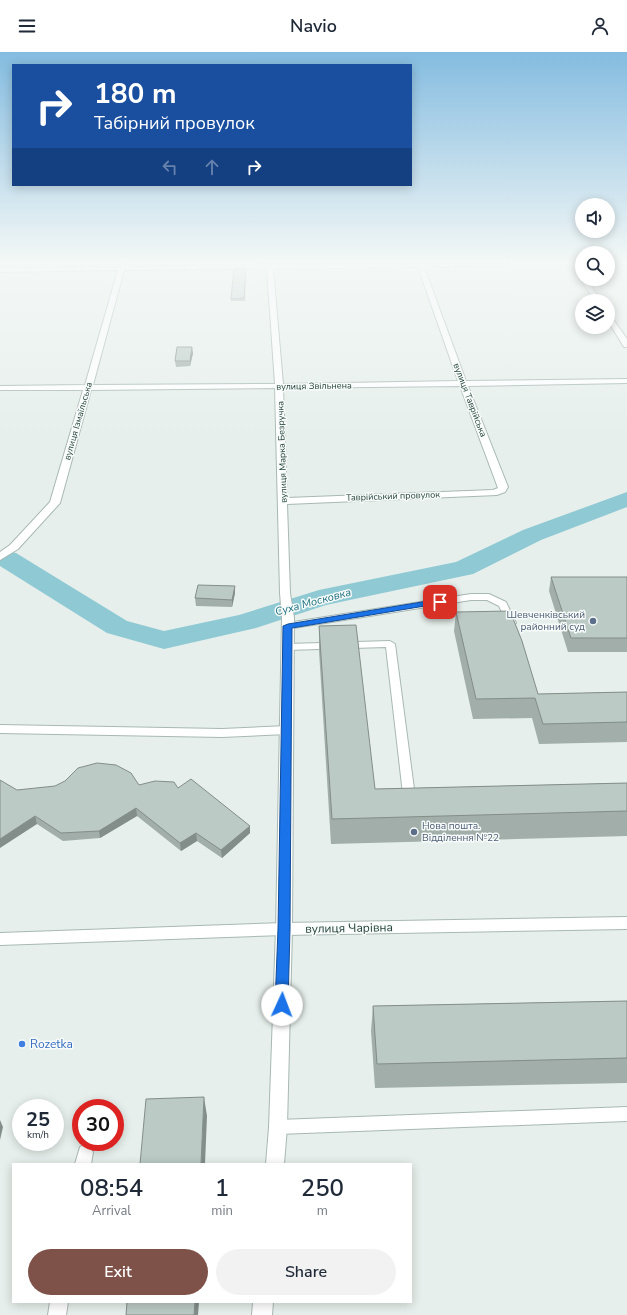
<!DOCTYPE html>
<meta charset="utf-8">
<style>
:root{--surface:#fff;--page:#f2f2f3;--text:#1f2937;--muted:#747a83;--accent:#7f5249}
body{margin:0;font-family:"Nunito Sans",sans-serif;background:var(--page);color:var(--text);height:100vh;display:flex;flex-direction:column;font-size:15px;white-space:nowrap}
*{box-sizing:border-box;margin:0}
p{font-size:13px;color:var(--muted)}
.icon{flex:none;width:22px;height:22px;fill:none;stroke:currentColor;stroke-width:2;stroke-linecap:round;stroke-linejoin:round}
.map{position:relative;flex:1;overflow:hidden}
.side{position:absolute;left:12px;top:1111px;width:400px;height:140px;display:flex;flex-direction:column;background:var(--surface);border-radius:0px;box-shadow:0 2px 10px #0003}
.side>*{flex:none}
.hud{position:absolute;left:12px;top:12px;width:400px;height:122px;border-radius:0px;box-shadow:0 2px 10px #0003;background:#1a4fa0;color:#fff;overflow:hidden}
.controls{position:absolute;left:575px;top:146px;display:grid;gap:8px}
.controls a{display:grid;place-items:center;width:40px;height:40px;border-radius:50%;background:var(--surface);box-shadow:0 2px 10px #0003;font-size:20px}
.speed{position:absolute;left:12px;top:1047px;display:flex;gap:8px;font-size:20px;font-weight:700;text-align:center}
.speed>*{display:grid;place-content:center;width:52px;height:52px;border-radius:50%;background:var(--surface);box-shadow:0 2px 10px #0003;line-height:1}
.speed small{font-size:10px;font-weight:400}
.speed .limit{border:6px solid #d22;background:#fff;color:#111}
.pin{position:absolute;display:grid;place-items:center;width:34px;height:34px;color:#fff;margin:-17px;border-radius:8px;box-shadow:0 2px 6px #0006}
.me{position:absolute;width:44px;margin:-22px;rotate:2deg;stroke-linejoin:round;filter:drop-shadow(0 0 3px #0008)}
.turn{display:flex;align-items:center;gap:14px;height:84px;padding:0 16px;font-size:18px}
.turn .icon{width:52px;height:52px;stroke-width:2.5}
.turn b{display:block;font-size:28px;line-height:34px}
.lanes{display:flex;align-items:center;height:38px;padding:0 16px;background:#0003;justify-content:center;gap:20px;direction:ltr}
.lanes .off{opacity:.35}
.eta{display:flex;justify-content:space-evenly;align-items:center;height:68px;text-align:center}
.eta b{font-size:24px;font-weight:600;line-height:28px}
.action{display:flex;gap:8px;margin-top:auto;padding:8px 16px}
.action a{flex:1;height:46px;border-radius:24px;background:var(--accent);color:#fff;font-size:16px;font-weight:600;line-height:46px;text-align:center}
.action a+a{background:var(--page);color:var(--text)}
header{display:flex;justify-content:space-between;align-items:center;height:52px;padding:0 16px;background:var(--surface);font-size:18px;font-weight:600}
.map>svg:first-child{display:block}
.lines{fill:none;stroke-linecap:round;stroke-linejoin:round}
.river{fill:#8ec9d4;fill-rule:evenodd}
.service-casing{stroke:#a8b8b2;stroke-width:2}
.minor-casing{stroke:#a8b8b2;stroke-width:2}
.tertiary-casing{stroke:#a8b8b2;stroke-width:2}
.service{fill:#fff;fill-rule:evenodd}
.minor{fill:#fff;fill-rule:evenodd}
.tertiary{fill:#fff;fill-rule:evenodd}
.wall{fill:#a1aea9}
.shaded-wall{fill:#838d89}
.building{fill:#bbcac4;stroke:#838d89}
.route{fill:#1a73e8;stroke:#114b97}
.service-dot{fill:#5c6f8a;stroke:#f7fbf9;stroke-width:1.5}
.shop-dot{fill:#3f7fe0;stroke:#f7fbf9;stroke-width:1.5}
.labels{text-anchor:middle;dominant-baseline:central;stroke-width:3;stroke-linejoin:round;paint-order:stroke}
.far-street-label{font-size:9px;fill:#24423a;stroke:#f7fbf9}
.service-label{font-size:10px;fill:#4e5e75;stroke:#f7fbf9;text-anchor:end}
.water-label{font-size:11px;font-style:italic;fill:#1c6f80;stroke:#f7fbf9}
.near-street-label{font-size:12px;fill:#24423a;stroke:#f7fbf9}
.near-shop-label{font-size:12px;fill:#366cbe;stroke:#f7fbf9;text-anchor:start}
</style>
<header><svg class="icon" aria-label="menu" viewBox="0 0 24 24"><path d="M4 6h16M4 12h16M4 18h16"/></svg>Navio<svg class="icon" aria-label="person" viewBox="0 0 24 24"><circle cx="12" cy="8" r="4"/><path d="M4 21q1-7 8-7t8 7"/></svg></header>
<div class="map">
<svg width="627" height="1263" viewBox="0 0 627 1263">
<rect width="100%" height="100%" fill="#e6efeb"/>
<g class="lines">
<!-- river -->
<path class="river" d="M627 440V455L541 488 473 522 326 553 256 576 164 597 107 581 0 514V501L7 499 16 501 127 569 164 579 239 563 319 538 456 510 523 478Z"/>
<defs>
<path id="service" d="M471 542H489L506 550 516 571 511 574 508 573 499 554 487 548H471L287 577 282 574 287 571Z
M390 589 395 592 414 737 421 738 423 741 421 744C416 746 410 747 405 745L403 742 386 595 287 598 282 595 287 592Z
M0 673 222 677 287 674 291 675 292 678 291 681 287 682 222 685 0 681Z
M627 1055V1069L278 1082 273 1080 270 1075 273 1070 278 1068Z
M85 1092 90 1095 93 1100 91 1112H75L80 1095Z
M50 1250H68L66 1263H48Z"/>
<path id="minor" d="M120 212H126L125 215 267 212H511L508 214 424 215 466 329 627 327V331L468 334 508 435 505 440 497 443 287 452 290 541 294 566 292 877 287 1075 284 1112H266L269 1075 276 877 282 566 280 541 275 336 91 338 60 451 18 497 0 508V500L10 493 50 450 83 338H0V334L85 333 118 218 0 220V216L119 215ZM418 215 458 329 283 332 273 217ZM267 217 275 332 93 333 124 218ZM460 334 498 436 493 438 287 446 283 336Z
M570 212H576L582 220V227H586L601 249H595Z
M608 262 610 263 627 287V295H624L608 269Z
M253 1250H273L272 1263H252Z"/>
<path id="tertiary" d="M627 865V877L284 883 0 893V881L284 871Z"/>
</defs>
<!-- service casing -->
<use href="#service" class="service-casing"/>
<!-- minor casing -->
<use href="#minor" class="minor-casing"/>
<!-- tertiary casing -->
<use href="#tertiary" class="tertiary-casing"/>
<!-- service -->
<use href="#service" class="service"/>
<!-- minor -->
<use href="#minor" class="minor"/>
<!-- tertiary -->
<use href="#tertiary" class="tertiary"/>
</g>
<!-- wall -->
<path class="wall" d="M246 216 245 249H231V247Z
M193 301 190 314 176 315 175 309Z
M551 525H627V600H568L549 539Z
M235 534V541L232 555 196 554 195 546Z
M456 560 538 642 627 640V690L539 692 532 666 473 667 454 579Z
M319 574 375 737 627 731V784L331 792 319 599Z
M139 733 178 736 250 774V781L222 806 197 789 181 799 137 764 100 786 63 789 37 772 17 738Z
M627 949V1031L375 1036 371 979 373 954Z"/>
<!-- shaded-wall -->
<path class="shaded-wall" d="M192 295 193 301 190 314V309Z
M235 534V541L232 555V548Z
M136 756 137 764 100 786 99 779Z
M35 764 37 772 0 796V787Z
M250 774V781L222 806 221 798Z
M196 781 197 789 181 799 180 791Z
M204 1045 207 1064 205 1112H201Z
M0 1068 3 1075 0 1088Z
M195 1250H199L198 1263H194Z"/>
<!-- building -->
<path class="building" d="M234 216H246L244 246 231 247Z
M177 295H192L190 309H175Z
M551 525H627V586H571Z
M198 533 235 534 232 548 195 546Z
M510 559 522 589 538 642 627 640V670L543 672 535 646 476 647 456 560Z
M356 573 375 737 627 731V759L332 767 319 574Z
M97 711 116 713 131 721 139 733 155 729 174 730 178 736 191 727 250 774 221 798 196 781 180 791 136 756 99 779 61 781 35 764 0 787V728L17 738 55 734 65 729 78 716Z
M627 949V1006L377 1012 373 954Z
M204 1045 201 1112H140L146 1047Z
M127 1250H195L194 1263H126Z"/>
<!-- sky -->
<linearGradient id="sky" x2="0" y2="1"><stop stop-color="#84bce0"/><stop offset="0.54" stop-color="#f4f8f6"/><stop offset="1" stop-color="#f4f8f6" stop-opacity="0"/></linearGradient>
<rect width="627" height="389" fill="url(#sky)"/>
<!-- route -->
<path class="route" d="M440 547 445 550 443 551 292 576 290 877 288 953 286 957 282 959 277 957 275 953 278 877 283 574 288 572Z"/>
<!-- markers -->
<g class="service-dot">
<circle cx="593" cy="569" r="4"/>
<circle cx="414" cy="780" r="4"/>
</g>
<circle class="shop-dot" cx="22" cy="992" r="4"/>
<g class="labels">
<!-- far-street labels -->
<g class="far-street-label">
<text transform="translate(314 334) rotate(-1)">вулиця Звільнена</text>
<text transform="translate(470 348) rotate(69)">вулиця Таврійська</text>
<text transform="translate(78 369) rotate(-74)">вулиця Ізмаїльська</text>
<text transform="translate(282 400) rotate(-92)">вулиця Марка Безручка</text>
<text transform="translate(393 444) rotate(-2)">Таврійський провулок</text>
</g>
<!-- service labels -->
<g class="service-label">
<text x="585" y="563">Шевченківський<tspan x="585" dy="12">районний суд</tspan></text>
<text x="422" y="774" text-anchor="start">Нова пошта.<tspan x="422" dy="12">Відділення №22</tspan></text>
</g>
<!-- water labels -->
<g class="water-label">
<text transform="translate(313 550) rotate(-15)">Суха Московка</text>
</g>
<!-- near-street labels -->
<g class="near-street-label">
<text transform="translate(349 876) rotate(-1)">вулиця Чарівна</text>
</g>
<!-- near-shop labels -->
<g class="near-shop-label">
<text x="30" y="992">Rozetka</text>
</g>
</g>
</svg>
<div class="controls">
<a><svg class="icon" aria-label="sound" viewBox="0 0 24 24"><path d="M4 9h4l5-4v14l-5-4H4zM17 9q2 3 0 6"/></svg></a>
<a><svg class="icon" aria-label="search" viewBox="0 0 24 24"><circle cx="10" cy="10" r="6"/><path d="M15 15l6 6"/></svg></a>
<a><svg class="icon" aria-label="layers" viewBox="0 0 24 24"><path d="M12 4l9 5-9 5-9-5zM3 14l9 5 9-5"/></svg></a>
</div>
<div class="speed"><div>25<small>km/h</small></div><div class="limit">30</div></div>
<div class="pin" style="left:440px;top:550px;background:#d93025"><svg class="icon" aria-label="arrive" viewBox="0 0 24 24"><path d="M6 21V4h12l-3 4 3 4H6"/></svg></div>
<svg class="me" style="left:282px;top:953px" viewBox="-20 -20 40 40"><circle r="19" fill="#fff"/><path d="M0-13L10 11 0 6-10 11z" fill="#1a73e8"/></svg>
<div class="hud">
<div class="turn"><svg class="icon" aria-label="right" viewBox="0 0 24 24"><path d="M7 20v-9h11M14 6l5 5-5 5"/></svg><div><b>180 m</b>Табірний провулок</div></div>
<div class="lanes"><svg class="icon off" aria-label="left" viewBox="0 0 24 24"><path d="M17 20v-9H6M10 6l-5 5 5 5"/></svg><svg class="icon off" aria-label="ahead" viewBox="0 0 24 24"><path d="M12 20V5M6 11l6-6 6 6"/></svg><svg class="icon" aria-label="right" viewBox="0 0 24 24"><path d="M7 20v-9h11M14 6l5 5-5 5"/></svg></div>
</div>
<section class="side">
<div class="eta">
<div><b>08:54</b><p>Arrival</p></div>
<div><b>1</b><p>min</p></div>
<div><b>250</b><p>m</p></div>
</div>
<div class="action"><a>Exit</a><a>Share</a></div>
</section>
</div>
